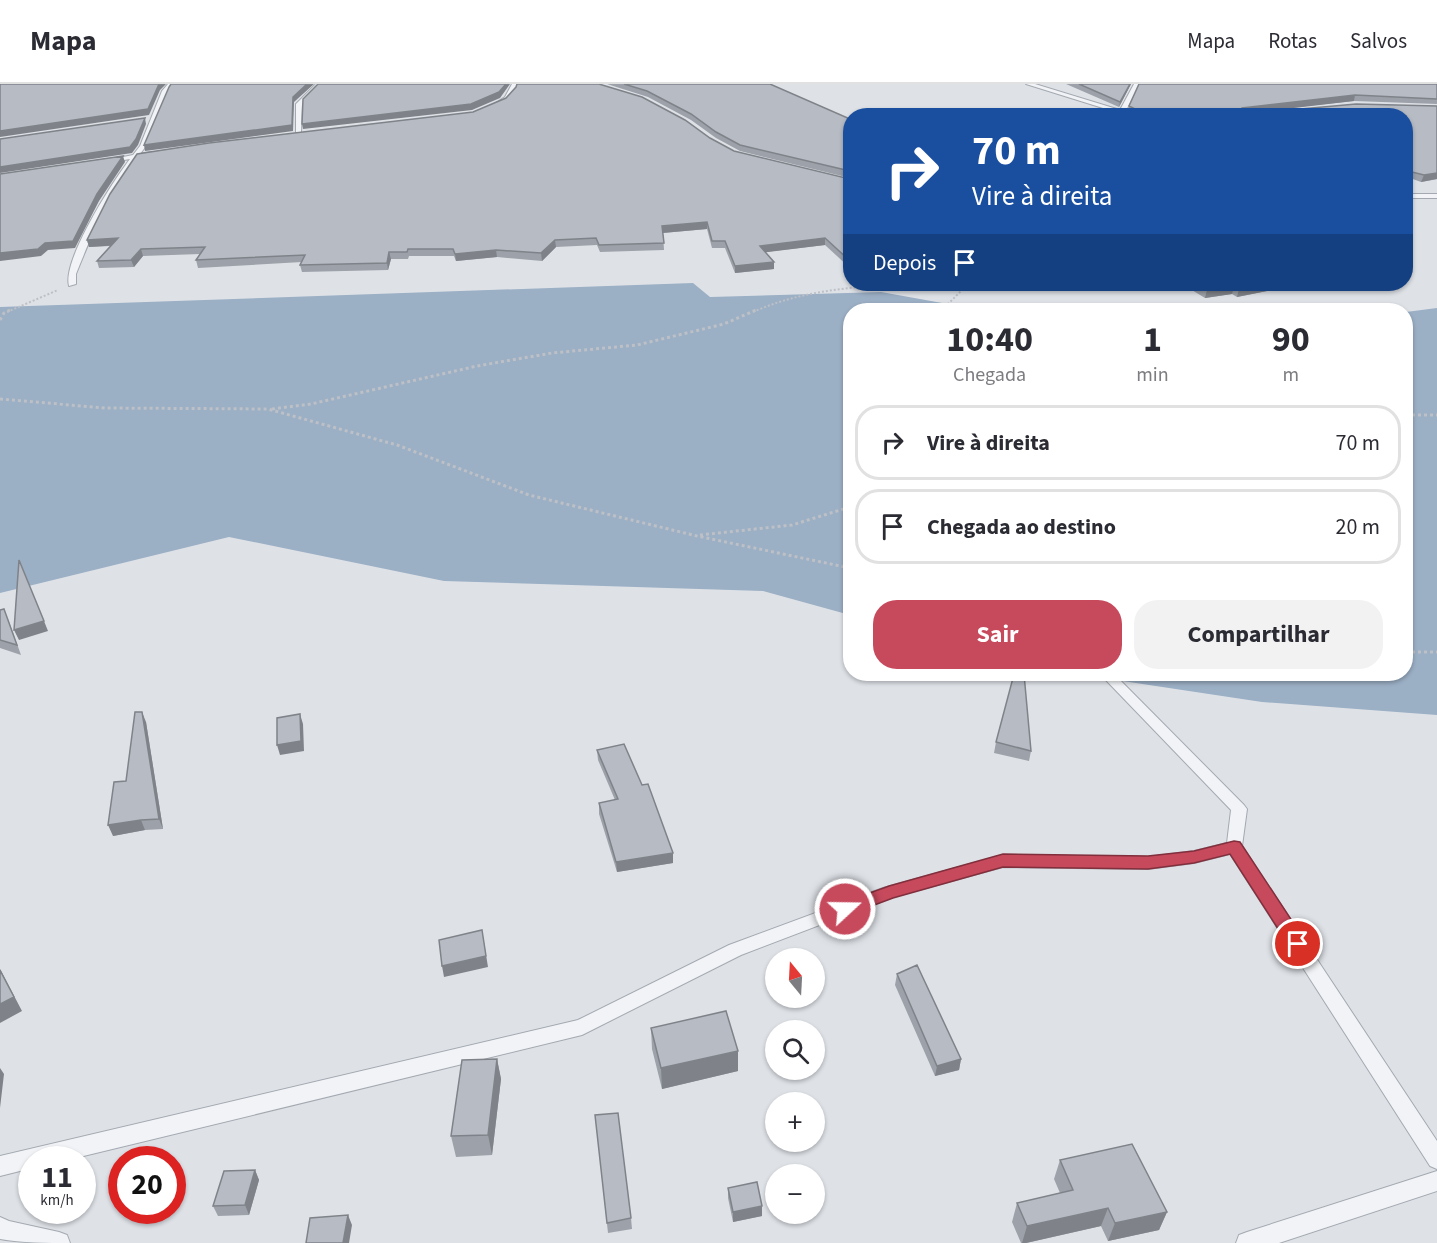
<!DOCTYPE html>
<html lang="pt">
<meta charset="utf-8">
<style>
:root{--surface:#fff;--page:#f2f2f3;--text:#2b2b33;--muted:#7c7c81;--line:#e1e1e2;--accent:#c6495c}
body{margin:0;font-family:"Source Sans 3",sans-serif;background:var(--page);color:var(--text);height:100vh;display:flex;flex-direction:column;font-size:22px;white-space:nowrap}
*{box-sizing:border-box;margin:0}
p{font-size:20px;color:var(--muted)}
.icon{flex:none;width:33px;height:33px;fill:none;stroke:currentColor;stroke-width:2;stroke-linecap:round;stroke-linejoin:round}
.map{position:relative;flex:1;overflow:hidden}
.side{position:absolute;left:843px;top:219px;width:570px;height:378px;display:flex;flex-direction:column;background:var(--surface);border-radius:24px;box-shadow:0 2px 4px #0004}
.side>*{flex:none}
.top-card{position:absolute;left:843px;top:24px;width:570px;height:183px;border-radius:24px;box-shadow:0 2px 4px #0004;background:#1a4fa0;color:#fff;overflow:hidden}
.needle{width:39px;rotate:342deg}
.buttons{position:absolute;left:765px;top:864px;display:grid;gap:12px}
.buttons a{display:grid;place-items:center;width:60px;height:60px;border-radius:50%;background:var(--surface);box-shadow:0 2px 4px #0004;font-size:30px}
.speed{position:absolute;left:18px;top:1062px;display:flex;gap:12px;font-size:30px;font-weight:700;text-align:center}
.speed>*{display:grid;place-content:center;width:78px;height:78px;border-radius:50%;background:var(--surface);box-shadow:0 2px 4px #0004;line-height:1}
.speed small{font-size:15px;font-weight:400}
.speed .limit{border:9px solid #d22;background:#fff;color:#111}
.pin{position:absolute;display:grid;place-items:center;width:51px;height:51px;color:#fff;margin:-26px;border:3px solid #fff;border-radius:50%;box-shadow:0 2px 6px #0007}
.me{position:absolute;width:66px;margin:-33px;rotate:69deg;stroke-linejoin:round;filter:drop-shadow(0 0 4px #0008)}
.turn{display:flex;align-items:center;gap:21px;height:126px;padding:0 30px;font-size:27px}
.turn .icon{width:78px;height:78px;stroke-width:2.5}
.turn b{display:block;font-size:42px;line-height:51px}
.then{display:flex;align-items:center;height:57px;padding:0 30px;background:#0003;gap:12px;font-size:22px}
.eta{display:flex;justify-content:space-evenly;align-items:center;height:102px;text-align:center}
.eta b{font-size:36px;font-weight:700;line-height:42px}
.button{display:flex;gap:12px;margin-top:auto;padding:12px 30px}
.button a{flex:1;height:69px;border-radius:24px;background:var(--accent);color:#fff;font-size:24px;font-weight:700;line-height:69px;text-align:center}
.button a+a{background:var(--page);color:var(--text)}
ul{padding:0;list-style:none}
li{display:flex;align-items:center;gap:18px;height:75px;margin:0 12px 9px;padding:0 18px;border:3px solid var(--line);border-radius:24px}
li div{flex:1}
li b{display:block;font-size:22px}
li em{font-style:normal}
header{display:flex;align-items:center;gap:36px;box-sizing:border-box;height:84px;padding:0 30px;background:var(--surface);border-bottom:2px solid var(--line)}
header strong{font-size:28px}
nav{display:flex;gap:33px;margin-inline-start:auto;font-size:21px}
.map>svg:first-child{display:block}
.water{fill:#9bafc5}
.lines{fill:none;stroke-linecap:round;stroke-linejoin:round}
.lane-casing{stroke:#a4a9b1;stroke-width:2}
.path-far1{stroke:#bdc0c6;stroke-width:2;stroke-dasharray:2 2;stroke-linecap:butt}
.path{stroke:#bdc0c6;stroke-width:3;stroke-dasharray:3 3;stroke-linecap:butt}
.lane{fill:#f1f3f6;fill-rule:evenodd}
.wall{fill:#9da1a9}
.shaded-wall{fill:#7f8389}
.building{fill:#b6bbc4;stroke:#7f8389;stroke-width:1.5}
.route{fill:#c6495c;stroke:#812f3c;stroke-width:1.5}
</style>
<header>
<strong>Mapa</strong>
<nav><a>Mapa</a><a>Rotas</a><a>Salvos</a></nav>
</header>
<div class="map">
<svg width="1437" height="1159" viewBox="0 0 1437 1159">
<rect width="100%" height="100%" fill="#dee2e7"/>
<!-- water -->
<path class="water" d="M693 199 710 213 881 208 981 226H850V531L763 507 444 497 229 453 0 509V223Z
M1437 224V631L1262 618 1076 590H1406V228Z"/>
<g class="lines">
<defs>
<path id="lane" d="M168 0H174L168 7 146 62 140 70 152 68 155 70 137 74C108 113 94 145 76 190V200L69 202C62 176 113 97 130 75L106 79 103 77 133 71 140 62 162 7Z
M316 0H322L302 20 301 49 296 50V20Z
M512 0H518C513 13 504 24 490 25V23L505 13Z
M1026 0H1035L1120 26 1134 0H1140L1123 32H1117L1119 29Z
M1406 110H1437V114H1406Z
M1100 590H1114L1244 721 1247 725 1242 762 1437 1057V1085L1430 1082 1230 770 1194 779 1148 785 1003 783 893 813 741 871 582 951 67 1076H32V1084L0 1092V1072L578 936 729 861 883 804 1003 771 1148 773 1194 767 1227 759 1231 726Z
M1437 1087V1107L1279 1159H1236L1239 1151 1247 1148Z
M0 1133 9 1137 59 1148 67 1151 70 1159C47 1159 21 1159 0 1155Z"/>
</defs>
<!-- lane casing -->
<use href="#lane" class="lane-casing"/>
<!-- path-far1 -->
<path class="path-far1" d="M942 226 968 200
M7 228 58 206
M753 228C800 207 850 203 901 200"/>
<!-- path -->
<path class="path" d="M0 236 4 229 10 226
M0 315 105 324 268 325 397 361 529 411 697 452 850 484
M272 325 311 320 477 282 552 269 637 261 724 240 756 226
M1406 331H1437
M700 451 792 441 850 423
M1406 568H1437"/>
<!-- lane -->
<use href="#lane" class="lane"/>
</g>
<!-- wall -->
<path class="wall" d="M607 0H770L850 35V94L740 67 716 54 691 36 648 13Z
M1066 0H1131L1119 23Z
M1437 0V20L1354 17 1252 28 1437 22V95L1421 98 1410 94 1406 95V32H1135L1128 28 1129 22Z
M516 3 710 54 734 67 850 95V159H848L850 176V184L825 161 765 168 774 185 735 189 725 164H712L707 145 663 149 664 166 600 168 597 161 556 163 542 177 497 173 456 177 454 172H409L408 175H391L388 186 302 188 300 181 302 178 198 184 196 176 200 170 143 172 134 183 99 184 97 177 110 162 89 163 87 156 473 28 506 14Z
M1182 200H1302L1237 213 1232 210 1205 214Z
M0 526 8 535 21 571 0 564Z
M146 638 163 745 145 746 113 752 126 697Z
M996 658 1031 667 1029 677 994 669Z
M597 666 673 779 617 788 599 730V719L615 716 598 676Z
M897 890 961 975 959 986 935 992 895 901Z
M651 944 738 987 662 1005 652 965Z
M497 975 501 995 492 1071 456 1073 451 1052Z
M595 1031 631 1134 632 1145 608 1149Z
M1060 1076 1167 1128 1159 1146 1108 1157 1101 1142 1026 1159H1021L1012 1138 1017 1119 1060 1109 1054 1095Z
M255 1086 259 1096 249 1131 218 1132 213 1122Z
M728 1104 762 1132 733 1138 728 1114Z"/>
<!-- shaded-wall -->
<path class="shaded-wall" d="M159 0H166L160 6 149 31 0 53V47Z
M307 0H314L294 18 293 47 145 67 144 61 293 13Z
M506 0H510L500 14 472 26 303 45 302 40Z
M1130 0H1131L1119 23 1120 18Z
M1355 11 1354 17 1241 30 1240 26 1242 24Z
M145 34 146 40 138 61 132 69 0 89V83Z
M123 72 125 78 99 117 75 164 48 166 41 172 0 177V169L97 110Z
M1412 88 1410 94 1406 95V89Z
M1437 89V95L1421 98 1424 91Z
M707 138V145L662 149V142Z
M847 152H850V159L847 160Z
M118 154 120 161 89 163 87 156Z
M825 154V161L760 169V162Z
M555 156 556 163 542 177 541 169Z
M141 165 143 172 134 183 131 176Z
M496 166 497 173 456 177 455 170Z
M389 168 391 175 388 186 387 179Z
M774 178V185L735 189V182Z
M1269 200H1302L1237 213 1239 205Z
M1234 203 1232 210 1205 214 1207 206Z
M44 537 48 547 19 556 14 546Z
M142 628 146 638 163 745 159 735Z
M300 630 303 640 304 667 280 671 277 661Z
M141 736 145 746 113 752 108 741Z
M673 769V779L617 788 616 778Z
M482 846 488 883 444 893 442 882Z
M0 885 22 927 0 939Z
M738 967V987L662 1005 661 984Z
M497 975 501 995 492 1071 488 1051Z
M961 975 959 986 935 992 937 982Z
M0 984 4 990 0 1024Z
M255 1086 259 1096 249 1131 245 1121Z
M762 1122V1132L733 1138V1128Z
M1108 1124 1101 1142 1026 1159H1022L1027 1142Z
M1167 1128 1159 1146 1108 1157 1115 1139Z
M348 1131 352 1141 349 1159H343Z"/>
<!-- building -->
<path class="building" d="M0 0H159L148 25 0 47Z
M171 0H307L293 13 292 41 144 61 169 3Z
M318 0H506L499 8 471 20 302 40 303 15Z
M517 0H599L642 13 685 36 710 54 734 67 850 95V152H847L850 177 825 154 760 162 774 178 735 182 725 157H712L707 138 662 142 664 159 599 161 596 154 555 156 541 169 496 166 455 170 453 165H408L407 168H389L387 179 300 181 305 171 196 176 205 163 141 165 131 176 97 177 118 154 87 156 110 110 137 70 209 59 473 28 506 14 516 3Z
M624 0H770L850 35V87L740 61 716 48 691 30 647 7Z
M1079 0H1130L1120 18Z
M1139 0H1437V15L1355 11 1242 24 1240 26 1242 28H1268L1356 20 1437 22V89L1424 91 1412 88 1406 89V32H1149L1129 22Z
M145 34 136 55 130 63 0 83V55Z
M123 72 97 110 73 157 45 159 38 165 0 169V90Z
M1196 200H1269L1239 205 1234 203 1207 206Z
M19 476 44 537 14 546Z
M4 525 17 561 0 556V526Z
M1014 590H1024L1031 667 996 658Z
M135 628H142L159 735 141 736 108 741 114 698 126 697Z
M300 630 301 657 277 661V634Z
M624 660 642 701 648 700 673 769 616 778 599 719 618 715 597 666Z
M482 846 486 872 442 882 439 856Z
M917 881 961 975 937 982 897 890Z
M0 886 14 913 0 920Z
M726 927 738 967 661 984 651 944Z
M497 975 488 1051 451 1052 462 976Z
M618 1029 631 1134 607 1139 595 1031Z
M1132 1060 1167 1128 1115 1139 1108 1124 1027 1142 1017 1119 1073 1106 1060 1076Z
M255 1086 245 1121 213 1122 224 1087Z
M757 1098 762 1122 733 1128 728 1104Z
M348 1131 343 1159H306L310 1134Z"/>
<!-- route -->
<path class="route" d="M1234 757 1240 758 1304 855 1306 860 1304 865 1298 867 1291 865 1230 770 1194 779 1148 785 1003 783 893 814 845 832 839 830 836 825 839 820 889 802 1003 770 1148 772 1194 767Z"/>
</svg>
<div class="buttons">
<a><svg class="needle" viewBox="-14 -14 28 28"><path d="M0-13l5 13h-10z" fill="#e53935"/><path d="M0 13l5-13h-10z" fill="#7c7c81"/></svg></a>
<a><svg class="icon" aria-label="search" viewBox="0 0 24 24"><circle cx="10" cy="10" r="6"/><path d="M15 15l6 6"/></svg></a>
<a>+</a>
<a>−</a>
</div>
<div class="speed"><div>11<small>km/h</small></div><div class="limit">20</div></div>
<div class="pin" style="left:1298px;top:860px;background:#d93025"><svg class="icon" aria-label="arrive" viewBox="0 0 24 24"><path d="M6 21V4h12l-3 4 3 4H6"/></svg></div>
<svg class="me" style="left:845px;top:825px" viewBox="-20 -20 40 40"><circle r="17" fill="#c6495c" stroke="#fff" stroke-width="3"/><path d="M0-11L8 9 0 5-8 9z" fill="#fff"/></svg>
<div class="top-card">
<div class="turn"><svg class="icon" aria-label="right" viewBox="0 0 24 24"><path d="M7 20v-9h11M14 6l5 5-5 5"/></svg><div><b>70 m</b>Vire à direita</div></div>
<div class="then">Depois<svg class="icon" aria-label="arrive" viewBox="0 0 24 24"><path d="M6 21V4h12l-3 4 3 4H6"/></svg></div>
</div>
<section class="side">
<div class="eta">
<div><b>10:40</b><p>Chegada</p></div>
<div><b>1</b><p>min</p></div>
<div><b>90</b><p>m</p></div>
</div>
<ul>
<li><svg class="icon" aria-label="right" viewBox="0 0 24 24"><path d="M7 20v-9h11M14 6l5 5-5 5"/></svg><div><b>Vire à direita</b></div><em>70 m</em></li>
<li><svg class="icon" aria-label="arrive" viewBox="0 0 24 24"><path d="M6 21V4h12l-3 4 3 4H6"/></svg><div><b>Chegada ao destino</b></div><em>20 m</em></li>
</ul>
<div class="button"><a>Sair</a><a>Compartilhar</a></div>
</section>
</div>
